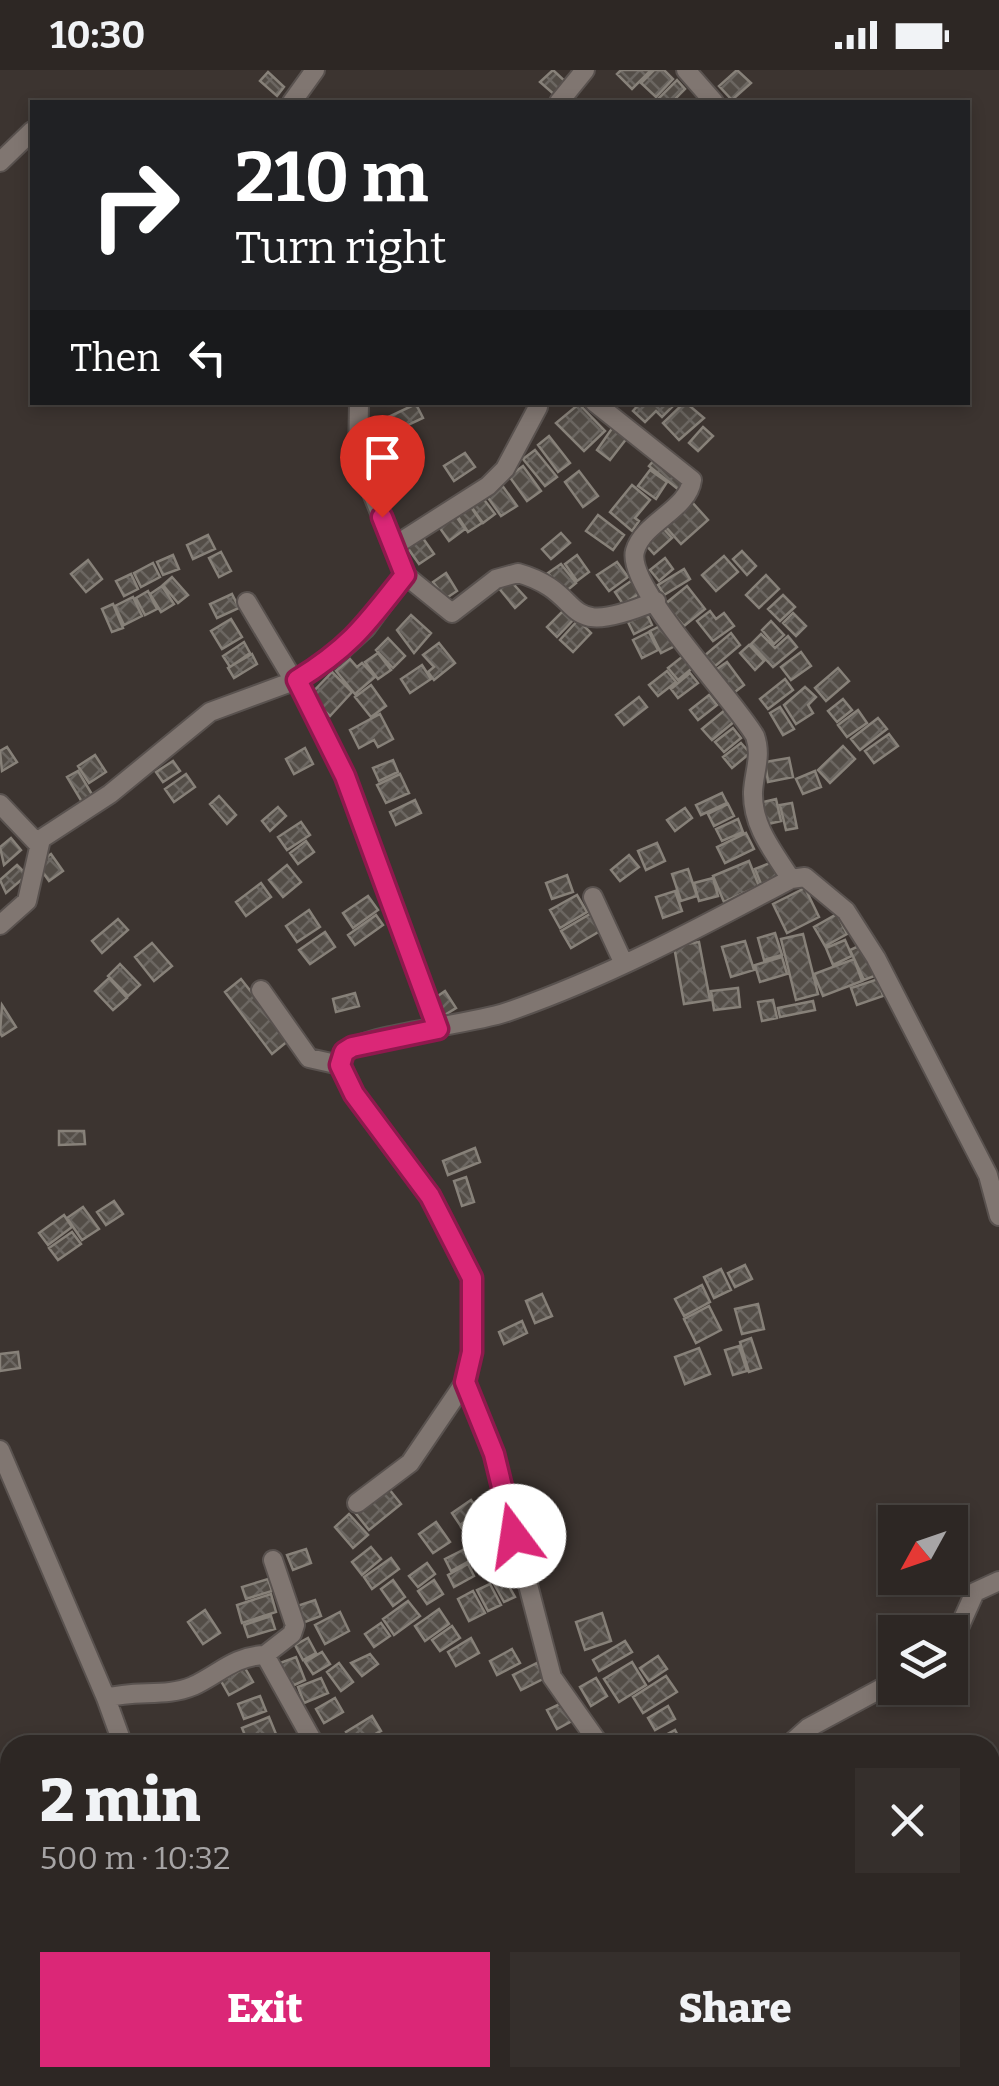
<!DOCTYPE html>
<meta charset="utf-8">
<style>
:root{--surface:#2d2724;--page:#352f2c;--text:#f1f3f6;--muted:#a7a5a6;--line:#484441;--accent:#db2777}
body{margin:0;font-family:Bitter,serif;background:var(--page);color:var(--text);height:100vh;display:flex;flex-direction:column;font-size:38px;white-space:nowrap}
*{box-sizing:border-box;margin:0}
p{font-size:32px;color:var(--muted)}
.icon{flex:none;width:55px;height:55px;fill:none;stroke:currentColor;stroke-width:2;stroke-linecap:round;stroke-linejoin:round}
.map{position:relative;flex:1;overflow:hidden}
.details{position:absolute;left:0px;top:1665px;width:1000px;height:352px;display:flex;flex-direction:column;background:var(--surface);border-radius:30px 30px 0 0;box-shadow:0 5px 15px #0003,0 0 0 2px var(--line)}
.details>*{flex:none}
.hud{position:absolute;left:30px;top:30px;width:940px;height:305px;border-radius:0px;box-shadow:0 5px 15px #0003,0 0 0 2px var(--line);background:#202124;color:#fff;overflow:hidden}
.needle{width:65px;rotate:230deg}
.controls{position:absolute;left:878px;top:1435px;display:grid;gap:20px}
.controls a{display:grid;place-items:center;width:90px;height:90px;border-radius:0px;background:var(--surface);box-shadow:0 5px 15px #0003,0 0 0 2px var(--line);font-size:50px}
.pin{position:absolute;display:grid;place-items:center;width:85px;height:85px;color:#fff;margin:-102px -42px;border-radius:50% 50% 50% 0;rotate:-45deg;box-shadow:0 0 10px #0007}
.pin .icon{rotate:45deg}
.me{position:absolute;width:110px;margin:-55px;rotate:346deg;stroke-linejoin:round;filter:drop-shadow(0 0 8px #0008)}
.turn{display:flex;align-items:center;gap:35px;height:210px;padding:0 40px;font-size:45px}
.turn .icon{width:130px;height:130px;stroke-width:2.5}
.turn b{display:block;font-size:70px;line-height:85px}
.then{display:flex;align-items:center;height:95px;padding:0 40px;background:#0003;gap:20px;font-size:38px}
.round{display:grid;place-items:center;flex:none;width:105px;height:105px;border-radius:0px;background:var(--page)}
.headline{display:flex;align-items:center;justify-content:space-between;height:170px;padding:0 40px}
h1{font-size:60px;font-weight:800;line-height:75px}
.primary-button{display:flex;gap:20px;margin-top:auto;padding:20px 40px}
.primary-button a{flex:1;height:115px;border-radius:0px;background:var(--accent);color:#fff;font-size:40px;font-weight:800;line-height:115px;text-align:center}
.primary-button a+a{background:var(--page);color:var(--text)}
.status{display:flex;justify-content:space-between;align-items:center;height:70px;padding:0 50px;background:var(--surface);direction:ltr}
.status svg{height:28px;fill:currentColor}
.map>svg:first-child{display:block}
.building{fill:url(#building-cross-hatch);stroke:#878179;stroke-width:2.5}
.lines{fill:none;stroke-linecap:round;stroke-linejoin:round}
.minor-casing{stroke:#59524f;stroke-width:22}
.minor{stroke:#807671;stroke-width:18}
.route-casing{stroke:#8e194d;stroke-width:25}
.route{stroke:#db2777;stroke-width:18}
</style>
<div class="status"><b>10:30</b><svg viewBox="0 0 49 12"><path d="M0 12V9h3v3zM5 12V6h3v6zM10 12V3h3v9zM15 12V0h3v12zM26 1h20v11H26zM47 4h2v5h-2z"/></svg></div>
<div class="map">
<svg width="999" height="2016" viewBox="0 0 999 2016">
<defs>
<pattern id="building-cross-hatch" width="8" height="8" patternUnits="userSpaceOnUse" patternTransform="scale(2.5)"><rect width="8" height="8" fill="#534d47"/><path d="M0 0l8 8M0 8l8-8" fill="none" stroke="#6c6762"/></pattern>
</defs>
<rect width="100%" height="100%" fill="#3c3430"/>
<!-- building -->
<path class="building" d="M553 0 568 14 556 26 540 12Z
M621 0H651L632 19 617 4Z
M654 0H664L673 9 656 27 641 13Z
M737 0 751 13 732 30 719 16Z
M268 2 284 17 277 26 260 11Z
M677 10 685 19 672 32H663L659 28Z
M641 332H667L672 337 662 347 656 341 645 352 633 341Z
M685 332 704 348 679 370 663 353Z
M416 334 423 348 393 362 386 348Z
M579 334 605 361 584 381 556 353Z
M613 357 627 368 610 390 597 380Z
M703 357 713 366 698 381 689 373Z
M549 366 570 393 558 402 538 375Z
M535 380 557 407 545 416 523 389Z
M465 383 475 397 454 411 444 396Z
M660 383 689 407 679 420 649 396Z
M523 396 541 421 527 431 509 406Z
M650 400 667 412 656 429 638 416Z
M579 401 598 426 583 437 565 412Z
M499 411 517 436 501 446 484 422Z
M632 415 650 430 635 448 639 451 632 461 610 442Z
M479 423 495 444 483 453 468 432Z
M466 430 482 453 468 462 453 439Z
M692 432 708 450 681 474 665 456Z
M451 439 465 459 449 471 435 451Z
M598 445 624 465 613 480 586 461Z
M662 457 672 468 654 484 644 473Z
M561 463 570 473 551 489 542 479Z
M420 464 434 484 419 494 405 474Z
M208 465 215 479 193 489 187 475Z
M742 481 756 496 747 505 733 489Z
M221 482 231 501 219 507 209 488Z
M173 485 179 499 163 505 157 492Z
M577 485 589 502 577 511 565 494Z
M724 486 738 502 716 521 702 505Z
M665 488 673 499 659 511 650 500Z
M88 490 102 509 86 522 71 504Z
M617 492 628 507 609 521 597 505Z
M153 493 160 507 141 517 134 503Z
M561 494 576 513 564 523 548 503Z
M684 499 690 509 664 525 658 515Z
M446 503 457 521 445 529 433 512Z
M131 504 138 519 124 526 116 511Z
M766 505 779 519 759 538 746 525Z
M172 507 188 525 178 533 163 515Z
M507 507 526 528 515 538 497 516Z
M634 509 642 522 623 534 615 522Z
M162 516 174 534 161 542 150 524Z
M687 516 705 539 684 556 665 534Z
M148 521 157 539 145 545 136 528Z
M232 524 239 538 217 548 210 534Z
M783 525 795 537 780 551 768 539Z
M133 527 142 546 124 555 115 536Z
M113 534 123 558 112 562 102 539Z
M564 540 574 549 557 567 547 557Z
M710 541 716 549 724 543 734 556 713 571 697 551Z
M793 543 806 556 796 566 783 553Z
M647 544 652 555 634 564 628 552Z
M411 545 431 563 414 583 397 560Z
M231 549 242 567 222 579 211 561Z
M578 550 591 563 573 582 560 570Z
M771 551 784 565 774 574 762 560Z
M666 553 677 575 661 583 650 561Z
M649 562 658 580 642 588 633 570Z
M731 563 740 575 714 597 704 586Z
M761 564 775 578 788 566 797 577 773 597 751 574Z
M388 568 405 586 393 598 376 580Z
M244 572 250 583 230 597 223 586Z
M439 573 455 593 434 610 428 602 434 597 423 585Z
M749 575 764 591 755 600 740 583Z
M801 582 811 596 791 610 781 597Z
M378 583 391 600 378 609 365 592Z
M687 583 696 595 678 610 668 598Z
M252 584 257 594 234 608 228 598Z
M350 589 357 597 362 593 375 607 355 624 336 601Z
M727 592 744 615 731 625 714 601Z
M422 595 431 609 410 623 401 609Z
M838 598 849 611 826 631 815 618Z
M667 601 676 612 658 626 649 615Z
M332 602 352 622 330 646 309 626Z
M690 603 698 613 678 628 671 619Z
M785 609 793 620 768 639 760 629Z
M371 615 386 636 371 647 355 627Z
M805 617 816 627 808 635 813 643 796 654 784 635Z
M709 625 717 635 698 650 690 640Z
M639 627 647 637 624 655 616 645Z
M843 629 852 640 837 652 828 641Z
M780 637 794 659 783 665 770 643Z
M725 640 735 651 712 670 702 659Z
M858 640 867 653 847 667 838 655Z
M380 644 393 669 378 677 374 670 359 678 350 660Z
M878 648 887 659 860 680 851 669Z
M733 658 741 668 724 682 715 672Z
M889 664 898 676 874 693 865 681Z
M741 673 750 683 732 698 723 687Z
M843 676 855 689 830 713 818 700Z
M7 677 17 692 2 701 0 681Z
M305 678 313 694 294 704 286 689Z
M95 685 106 702 89 713 78 696Z
M789 688 793 707 768 712 765 692Z
M393 690 398 702 379 711 373 698Z
M173 691 180 701 163 712 156 702Z
M78 701 93 726 82 732 67 707Z
M815 701 821 717 803 724 796 709Z
M186 704 195 717 174 732 165 719Z
M400 704 409 723 386 733 377 715Z
M722 723 727 733 701 745 696 735Z
M219 726 236 745 227 754 210 734Z
M776 729 781 751 764 755 759 733Z
M415 730 421 743 396 755 390 742Z
M792 733 797 758 786 760 780 735Z
M728 734 734 746 714 756 708 744Z
M278 737 286 746 270 761 262 751Z
M685 738 692 748 675 761 667 750Z
M738 749 743 762 722 771 716 759Z
M301 752 310 765 287 780 278 767Z
M746 763 754 779 725 793 717 777Z
M11 768 21 780 4 795 0 777Z
M306 771 314 782 298 794 290 783Z
M657 773 665 791 646 800 638 781Z
M51 784 63 801 49 811 37 794Z
M629 785 639 797 620 811 611 800Z
M749 791 759 816 724 832 713 806Z
M775 791 782 806 761 814 755 799Z
M17 795 27 805 6 823 0 810Z
M287 795 301 812 283 827 269 810Z
M688 799 697 826 681 831 672 804Z
M567 805 573 822 552 829 546 813Z
M713 808 718 826 699 831 694 813Z
M261 813 271 827 246 846 236 832Z
M805 818 819 847 787 863 773 834Z
M675 821 682 841 663 848 656 827Z
M577 825 587 842 560 858 550 840Z
M368 826 378 840 353 858 343 843Z
M309 840 320 857 297 872 286 856Z
M590 844 600 861 571 878 561 861Z
M837 844 847 864 825 876 814 857Z
M376 845 383 855 355 875 348 865Z
M118 849 128 860 102 883 92 871Z
M325 862 335 877 310 894 299 880Z
M775 863 782 885 764 890 758 868Z
M803 864 818 924 796 930 781 869Z
M845 870 852 886 833 895 826 878Z
M745 871 754 900 731 907 722 877Z
M699 872 710 930 684 934 674 876Z
M152 873 172 896 154 911 135 887Z
M863 874 877 905 864 910 850 880Z
M782 887 787 904 760 912 755 895Z
M854 889 862 911 823 926 814 904Z
M120 894 140 915 128 926 108 906Z
M109 908 127 928 113 940 95 921Z
M241 909 289 970 272 984 225 922Z
M878 909 883 926 857 935 851 918Z
M738 918 740 937 714 940 711 921Z
M445 921 456 938 443 946 432 930Z
M355 923 359 936 336 942 333 929Z
M773 930 777 948 762 951 758 932Z
M813 931 815 940 780 947 778 938Z
M2 935 16 957 2 966 0 963Z
M59 1061H84L85 1074 59 1075Z
M475 1078 480 1092 448 1105 443 1091Z
M466 1107 474 1132 462 1136 454 1111Z
M114 1131 123 1144 106 1155 97 1142Z
M83 1137 99 1159 82 1170 67 1148Z
M64 1145 72 1157 48 1175 39 1163Z
M72 1162 81 1174 58 1190 49 1178Z
M745 1195 752 1209 735 1217 728 1203Z
M721 1199 731 1220 714 1228 704 1207Z
M702 1215 710 1232 684 1246 675 1229Z
M542 1224 552 1246 535 1253 526 1231Z
M758 1234 764 1259 742 1264 735 1239Z
M709 1236 721 1260 696 1273 684 1249Z
M522 1251 527 1263 504 1274 499 1262Z
M751 1268 761 1298 749 1302 740 1272Z
M739 1276 747 1301 733 1305 725 1280Z
M699 1278 710 1304 685 1314 675 1287Z
M18 1282 20 1298 0 1301V1284Z
M385 1414 401 1434 369 1460 353 1440Z
M471 1430 479 1441 460 1455 452 1443Z
M349 1444 368 1465 353 1478 335 1457Z
M478 1445 486 1456 469 1468 461 1457Z
M436 1452 450 1472 433 1483 419 1464Z
M371 1477 381 1489 362 1505 352 1492Z
M306 1479 311 1493 293 1500 287 1485Z
M465 1479 471 1490 451 1501 445 1489Z
M391 1488 399 1499 372 1519 364 1507Z
M427 1493 435 1504 418 1517 409 1506Z
M468 1494 474 1506 454 1517 448 1505Z
M503 1506 515 1527 504 1532 493 1512Z
M268 1509 272 1521 246 1529 242 1517Z
M393 1510 405 1527 393 1536 381 1519Z
M434 1510 443 1524 427 1534 418 1521Z
M490 1514 501 1535 488 1541 477 1520Z
M473 1521 485 1543 469 1551 458 1529Z
M271 1524 276 1542 242 1553 237 1535Z
M315 1530 321 1546 300 1554 294 1537Z
M408 1531 420 1546 394 1565 383 1549Z
M439 1539 449 1554 425 1571 415 1556Z
M205 1540 220 1563 203 1574 188 1552Z
M340 1542 349 1561 325 1574 315 1555Z
M602 1543 611 1571 585 1580 576 1552Z
M271 1546 275 1559 248 1567 244 1555Z
M381 1553 390 1566 374 1577 365 1564Z
M452 1556 460 1568 440 1581 432 1570Z
M308 1568 316 1583 303 1590 295 1575Z
M471 1568 479 1583 456 1596 448 1582Z
M625 1571 632 1582 599 1601 593 1590Z
M512 1579 520 1593 497 1605 490 1591Z
M322 1582 330 1594 313 1604 305 1592Z
M370 1584 378 1594 362 1606 351 1593Z
M658 1586 667 1599 649 1611 640 1598Z
M296 1587 305 1610 290 1617 280 1593Z
M632 1592 646 1615 619 1632 604 1609Z
M339 1593 353 1612 341 1621 327 1602Z
M537 1593 545 1608 521 1620 513 1605Z
M245 1598 253 1612 229 1625 221 1611Z
M666 1606 677 1622 643 1643 633 1627Z
M321 1608 328 1623 304 1633 298 1617Z
M596 1608 607 1626 591 1636 580 1617Z
M260 1626 266 1641 244 1649 238 1634Z
M335 1628 343 1642 324 1653 316 1639Z
M562 1633 572 1651 557 1659 547 1640Z
M668 1636 675 1649 655 1660 648 1648Z
M372 1646 381 1661 354 1675 346 1662Z
M269 1647 278 1669 249 1675 242 1658Z
M675 1660 683 1675H647Z
M386 2008H417L421 2013 381 2016 378 2012Z"/>
<g class="lines">
<defs>
<path id="minor" d="M686 0 714 32
M292 32 315 0
M559 32 585 0
M0 92 32 61
M594 332 692 410C688 440 643 452 635 481 625 517 735 630 755 666 762 686 754 702 753 722 752 756 773 781 791 809
M394 476 488 416 505 399 538 337
M405 505 452 543 496 509 518 503C592 524 554 573 656 531
M247 532 294 611
M297 610 345 707 438 959
M0 734 38 774
M593 827 624 894
M0 855 27 831 41 769 110 724 210 642 294 611 334 587 366 558 405 505 358 388 359 332
M261 920 309 988 340 995
M0 1380 106 1628C136 1619 165 1628 193 1616 219 1604 234 1586 265 1585L315 1675
M357 1433 410 1393 465 1312
M950 1578 975 1522 999 1511
M265 1585 292 1564 295 1555 273 1490
M106 1628 123 1675
M600 1675 552 1607 494 1384 465 1312 472 1282V1208L431 1126 354 1024 340 995 344 982C375 962 466 956 507 942 606 908 699 858 791 809L805 807 846 841 876 888 988 1105 999 1146
M789 1675 808 1658 895 1611
M0 1793 10 1788
M0 1971 10 1985
M25 2008 31 2016
M226 2008 241 2016
M496 2008 501 2016
M668 2008 673 2016
M85 2016 98 2008"/>
</defs>
<!-- minor casing -->
<use href="#minor" class="minor-casing"/>
<!-- minor -->
<use href="#minor" class="minor"/>
</g>
<g class="lines">
<defs>
<path id="route" d="M382 447 405 505C367 553 352 576 297 610L345 706 438 959 352 977 344 982 340 995 354 1024 430 1126 472 1208V1282L465 1312 494 1384 514 1466"/>
</defs>
<!-- route casing -->
<use href="#route" class="route-casing"/>
<!-- route -->
<use href="#route" class="route"/>
</g>
</svg>
<div class="controls">
<a><svg class="needle" viewBox="-14 -14 28 28"><path d="M0-13l5 13h-10z" fill="#e53935"/><path d="M0 13l5-13h-10z" fill="#a7a5a6"/></svg></a>
<a><svg class="icon" aria-label="layers" viewBox="0 0 24 24"><path d="M12 4l9 5-9 5-9-5zM3 14l9 5 9-5"/></svg></a>
</div>
<div class="pin" style="left:382px;top:447px;background:#d93025"><svg class="icon" aria-label="arrive" viewBox="0 0 24 24"><path d="M6 21V4h12l-3 4 3 4H6"/></svg></div>
<svg class="me" style="left:514px;top:1466px" viewBox="-20 -20 40 40"><circle r="19" fill="#fff"/><path d="M0-13L10 11 0 6-10 11z" fill="#db2777"/></svg>
<div class="hud">
<div class="turn"><svg class="icon" aria-label="right" viewBox="0 0 24 24"><path d="M7 20v-9h11M14 6l5 5-5 5"/></svg><div><b>210 m</b>Turn right</div></div>
<div class="then">Then<svg class="icon" aria-label="left" viewBox="0 0 24 24"><path d="M17 20v-9H6M10 6l-5 5 5 5"/></svg></div>
</div>
<section class="details">
<div class="headline"><div><h1>2 min</h1><p>500 m · 10:32</p></div><a class="round"><svg class="icon" aria-label="close" viewBox="0 0 24 24"><path d="M6 6l12 12M18 6L6 18"/></svg></a></div>
<div class="primary-button"><a>Exit</a><a>Share</a></div>
</section>
</div>
